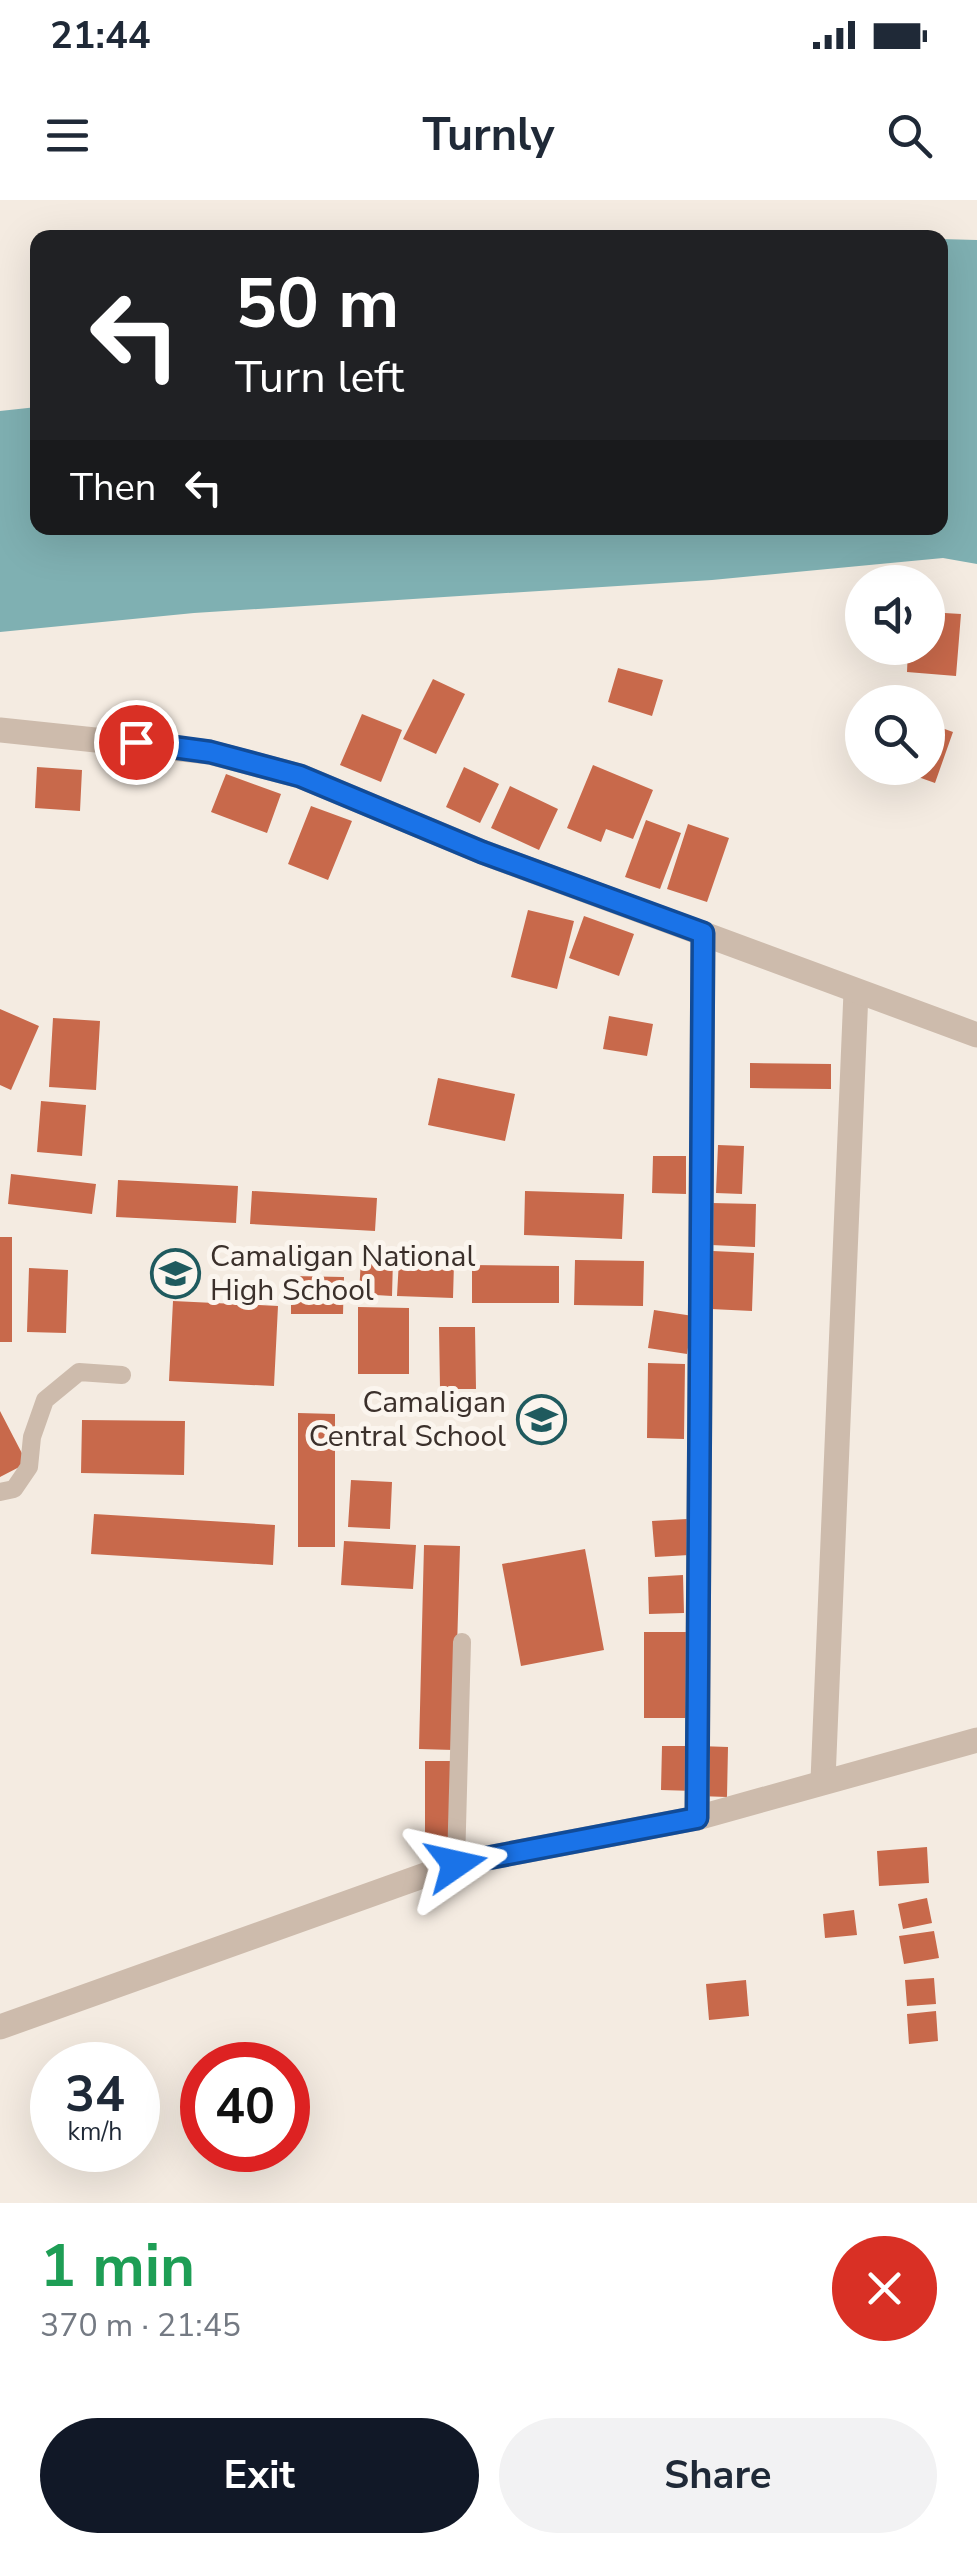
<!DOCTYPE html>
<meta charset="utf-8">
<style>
:root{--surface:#fff;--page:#f2f2f3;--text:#1f2937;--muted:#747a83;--accent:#111827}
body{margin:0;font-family:"Nunito Sans",sans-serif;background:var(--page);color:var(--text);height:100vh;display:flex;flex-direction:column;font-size:38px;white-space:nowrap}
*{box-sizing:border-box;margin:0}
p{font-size:32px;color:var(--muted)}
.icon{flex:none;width:55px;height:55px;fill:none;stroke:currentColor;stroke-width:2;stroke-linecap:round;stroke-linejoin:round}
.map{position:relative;height:2003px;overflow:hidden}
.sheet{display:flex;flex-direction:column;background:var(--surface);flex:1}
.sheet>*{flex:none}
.guide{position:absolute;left:30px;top:30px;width:918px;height:305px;border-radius:20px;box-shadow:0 10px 40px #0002;background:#202124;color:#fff;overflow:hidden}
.tools{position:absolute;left:845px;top:365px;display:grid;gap:20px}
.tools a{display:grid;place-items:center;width:100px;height:100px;border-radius:50%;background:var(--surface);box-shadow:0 10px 40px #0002;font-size:50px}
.speed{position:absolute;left:30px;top:1842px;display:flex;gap:20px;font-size:50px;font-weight:700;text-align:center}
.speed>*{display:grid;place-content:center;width:130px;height:130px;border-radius:50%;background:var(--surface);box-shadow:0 10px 40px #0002;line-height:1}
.speed small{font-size:25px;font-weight:400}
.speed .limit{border:15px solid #d22;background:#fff;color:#111}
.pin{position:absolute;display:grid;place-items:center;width:85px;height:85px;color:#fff;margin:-42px;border:5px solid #fff;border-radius:50%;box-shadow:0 2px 10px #0007}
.me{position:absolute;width:110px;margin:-55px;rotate:79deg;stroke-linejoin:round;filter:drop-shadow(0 0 8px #0008)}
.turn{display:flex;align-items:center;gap:35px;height:210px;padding:0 40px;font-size:45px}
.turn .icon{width:130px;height:130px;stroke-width:2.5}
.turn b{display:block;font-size:70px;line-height:85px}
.then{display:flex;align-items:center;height:95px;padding:0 40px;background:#0003;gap:20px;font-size:38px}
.round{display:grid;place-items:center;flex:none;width:105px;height:105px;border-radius:52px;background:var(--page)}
.summary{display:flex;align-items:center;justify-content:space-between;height:170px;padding:0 40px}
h1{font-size:60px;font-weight:700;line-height:75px;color:#1e9e55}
.action{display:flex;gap:20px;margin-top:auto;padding:20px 40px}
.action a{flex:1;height:115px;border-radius:60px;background:var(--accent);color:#fff;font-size:40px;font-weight:700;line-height:115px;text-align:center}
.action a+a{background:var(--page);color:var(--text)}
.status{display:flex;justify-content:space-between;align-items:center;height:70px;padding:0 50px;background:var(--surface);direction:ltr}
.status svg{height:28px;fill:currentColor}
header{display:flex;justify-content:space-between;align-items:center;height:130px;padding:0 40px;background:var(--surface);font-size:45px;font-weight:700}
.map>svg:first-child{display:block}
.water{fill:#7fb0b2}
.building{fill:#c8694b}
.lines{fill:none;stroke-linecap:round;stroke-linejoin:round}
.service{stroke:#cdbbac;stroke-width:18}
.minor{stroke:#cdbbac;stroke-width:25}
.tertiary{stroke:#cdbbac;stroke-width:25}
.route-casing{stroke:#114b97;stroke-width:25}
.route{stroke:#1a73e8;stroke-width:18}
.labels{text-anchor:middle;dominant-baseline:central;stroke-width:10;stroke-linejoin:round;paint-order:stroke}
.poi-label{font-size:30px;fill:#3b302b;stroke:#fbf5ee;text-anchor:start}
</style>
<div class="status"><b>21:44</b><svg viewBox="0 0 49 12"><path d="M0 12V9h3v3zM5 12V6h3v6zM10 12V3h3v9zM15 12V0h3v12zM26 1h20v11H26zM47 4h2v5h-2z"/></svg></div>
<header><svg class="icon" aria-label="menu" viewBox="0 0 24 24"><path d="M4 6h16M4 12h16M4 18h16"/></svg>Turnly<svg class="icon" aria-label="search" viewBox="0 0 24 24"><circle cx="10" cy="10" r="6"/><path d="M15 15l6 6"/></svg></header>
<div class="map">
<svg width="977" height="2003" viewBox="0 0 977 2003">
<rect width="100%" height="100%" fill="#f4ebe1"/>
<!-- water -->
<path class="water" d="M940 39 977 40V364L943 358 712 380 194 413 0 432V211L37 207 38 328H940Z"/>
<!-- building -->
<path class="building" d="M928 412 961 414 956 476 907 472 908 448H928Z
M618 468 663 480 652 516 608 502Z
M433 479 465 494 436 554 403 539Z
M362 514 402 530 381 582 340 565Z
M928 523 953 532 935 583 893 568H928Z
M593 565 653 590 633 639 606 629 601 642 567 628Z
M37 567 82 570 80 611 35 608Z
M464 567 499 584 480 623 446 607Z
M226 574 281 594 267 633 211 612Z
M510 586 558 609 539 650 491 628Z
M311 606 352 621 328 680 288 664Z
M646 620 681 633 660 689 625 677Z
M688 624 729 638 707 702 667 689Z
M528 710 574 721 557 789 511 777Z
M584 716 634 734 619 776 569 758Z
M0 809 39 826 11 890 0 885Z
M609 816 653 824 647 856 603 849Z
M53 818 100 821 96 890 49 887Z
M750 863 831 864V889L750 888Z
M438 878 515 894 505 941 428 925Z
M41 901 86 905 82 956 37 952Z
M718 945 744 946 742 994 716 993Z
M653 956H686V994L652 993Z
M11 974 96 984 92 1014 8 1004Z
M118 980 238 986 236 1023 116 1017Z
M252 991 377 998 375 1031 250 1024Z
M525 991 624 994 622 1039 524 1035Z
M712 1003 756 1004 755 1047 711 1045Z
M0 1037H12V1142H0Z
M713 1051 754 1053 752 1111 711 1109Z
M361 1059H393L392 1096 359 1094Z
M399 1060 454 1063 453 1098 397 1096Z
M575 1060 644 1061 643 1106 574 1105Z
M472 1065 559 1066V1103H472Z
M29 1068 68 1070 66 1133 27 1132Z
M291 1076 344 1077 343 1114H291Z
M173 1101 278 1106 274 1186 169 1181Z
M358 1107 409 1108V1174H358Z
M654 1110 693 1116 687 1154 648 1148Z
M439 1127H475L476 1189H440Z
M648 1163 685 1164 684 1239 647 1238Z
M0 1211 27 1263 0 1277Z
M298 1213 335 1214V1347H298Z
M82 1220 185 1221 184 1275 81 1273Z
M351 1280 392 1282 390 1329 348 1327Z
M94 1314 275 1325 273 1365 91 1354Z
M687 1319 689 1355 655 1357 652 1321Z
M344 1341 416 1345 413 1389 341 1385Z
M424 1345 460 1346 454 1550 419 1549Z
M585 1349 604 1450 521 1466 502 1364Z
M683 1375 684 1413 649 1414 648 1377Z
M644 1432H693L694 1518H644Z
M662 1546H695V1591L661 1590Z
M699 1546 728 1547 727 1597 699 1596Z
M425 1561H450L451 1660H425Z
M927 1647 929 1683 879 1686 877 1651Z
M927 1698 932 1723 903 1729 898 1704Z
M854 1710 857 1735 825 1738 823 1714Z
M934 1731 939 1758 904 1764 899 1736Z
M934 1778 936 1804 907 1806 905 1780Z
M746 1780 749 1816 709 1820 706 1784Z
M936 1811 938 1841 909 1844 907 1814Z"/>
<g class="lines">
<!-- service -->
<path class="service" d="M0 1292 14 1289 29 1267 32 1237 45 1200 79 1172 122 1175
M456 1664 462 1442"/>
<!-- minor -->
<path class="minor" d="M823 1580 856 792
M697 1618 703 733"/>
<!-- tertiary -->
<path class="tertiary" d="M0 530 209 552 300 576 482 652 977 835
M0 1827 456 1664 697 1618 977 1540"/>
</g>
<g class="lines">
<defs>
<path id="route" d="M136 542 210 552 300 576 482 652 703 733 697 1618 456 1664"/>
</defs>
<!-- route casing -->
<use href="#route" class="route-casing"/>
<!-- route -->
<use href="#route" class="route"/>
</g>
<!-- icons -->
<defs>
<symbol id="school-ring" viewBox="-11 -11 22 22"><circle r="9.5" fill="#fbf5ee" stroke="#1f5a5e" stroke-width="1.5"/><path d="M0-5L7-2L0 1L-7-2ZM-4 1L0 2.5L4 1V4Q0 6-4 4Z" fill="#1f5a5e"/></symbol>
</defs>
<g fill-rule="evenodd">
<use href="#school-ring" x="148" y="1046" width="55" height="55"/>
<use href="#school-ring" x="514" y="1192" width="55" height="55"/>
</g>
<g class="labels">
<!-- poi labels -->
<g class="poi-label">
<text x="210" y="1056">Camaligan National<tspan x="210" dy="34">High School</tspan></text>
<text x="506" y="1202" text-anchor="end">Camaligan<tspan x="506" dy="34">Central School</tspan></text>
</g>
</g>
</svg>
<div class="tools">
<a><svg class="icon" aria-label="sound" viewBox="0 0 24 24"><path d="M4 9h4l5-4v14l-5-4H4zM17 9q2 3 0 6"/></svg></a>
<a><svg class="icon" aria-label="search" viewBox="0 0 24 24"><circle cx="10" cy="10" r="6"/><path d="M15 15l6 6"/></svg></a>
</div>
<div class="speed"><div>34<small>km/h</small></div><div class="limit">40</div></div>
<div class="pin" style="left:136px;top:542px;background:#d93025"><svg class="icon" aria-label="arrive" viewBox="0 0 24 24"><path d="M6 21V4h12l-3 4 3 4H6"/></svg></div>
<svg class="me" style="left:456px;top:1664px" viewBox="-20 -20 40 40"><path d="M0-17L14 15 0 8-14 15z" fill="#1a73e8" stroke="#fff" stroke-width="4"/></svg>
<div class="guide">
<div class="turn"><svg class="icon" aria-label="left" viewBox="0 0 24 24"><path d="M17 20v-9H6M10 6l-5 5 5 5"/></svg><div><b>50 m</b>Turn left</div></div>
<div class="then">Then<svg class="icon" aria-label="left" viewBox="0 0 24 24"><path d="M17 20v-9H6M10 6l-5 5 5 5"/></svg></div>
</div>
</div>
<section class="sheet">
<div class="summary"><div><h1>1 min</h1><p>370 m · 21:45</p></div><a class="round" style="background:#d93025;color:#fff"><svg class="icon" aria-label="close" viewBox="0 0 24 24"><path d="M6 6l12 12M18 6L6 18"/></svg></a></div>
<div class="action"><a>Exit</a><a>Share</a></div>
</section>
